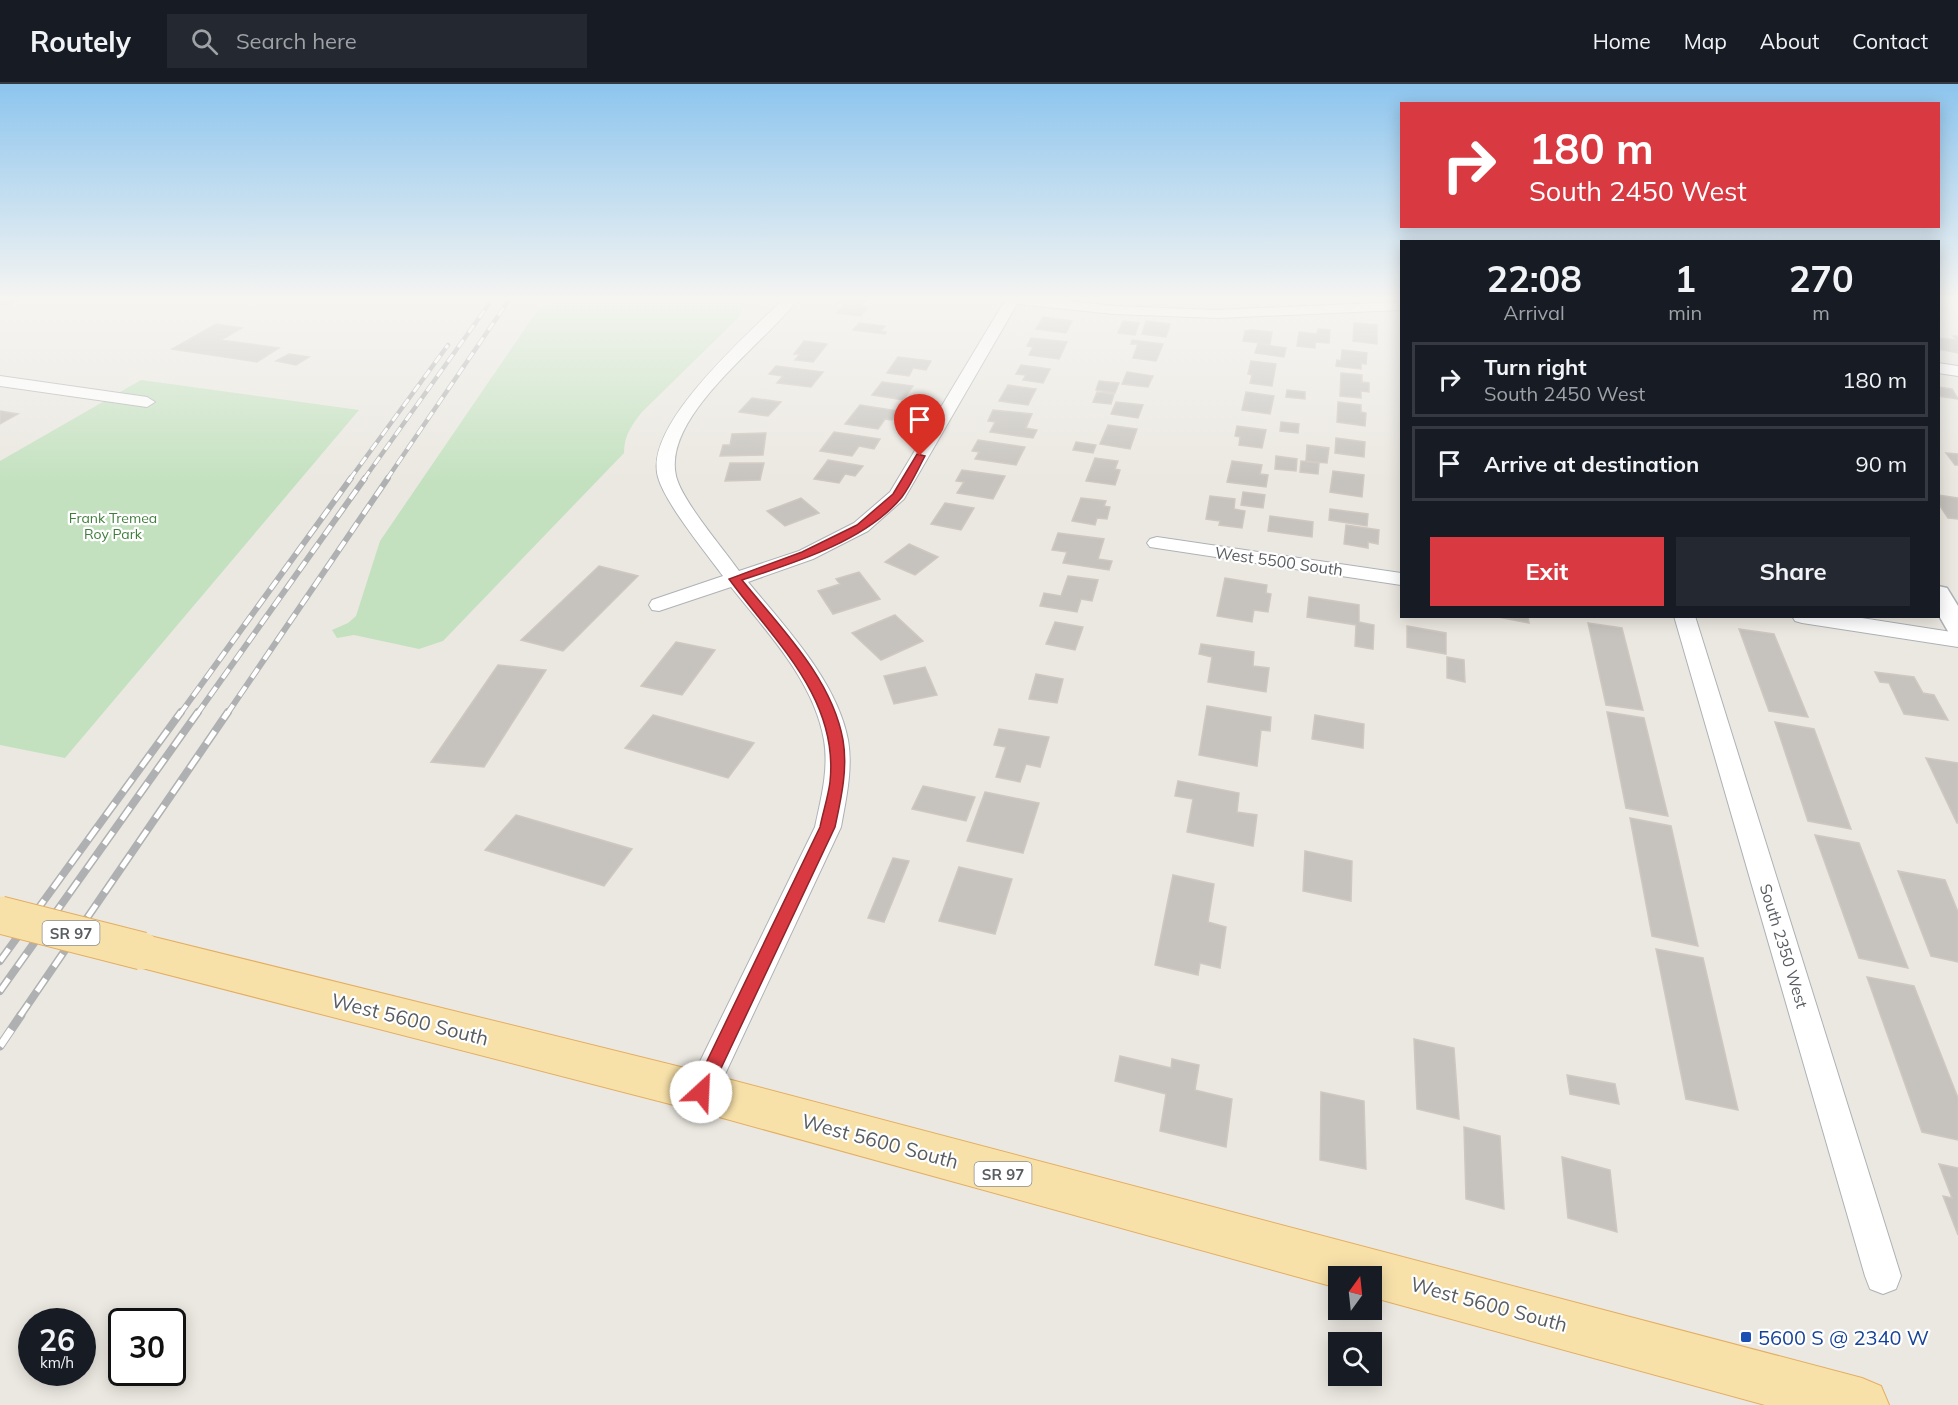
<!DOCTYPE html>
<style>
:root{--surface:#171b24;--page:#242831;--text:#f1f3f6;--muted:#9ea1a6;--line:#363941;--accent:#d93941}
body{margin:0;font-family:Mulish,sans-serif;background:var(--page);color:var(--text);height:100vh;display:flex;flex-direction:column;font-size:22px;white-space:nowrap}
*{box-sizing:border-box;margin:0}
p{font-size:20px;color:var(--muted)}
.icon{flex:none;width:33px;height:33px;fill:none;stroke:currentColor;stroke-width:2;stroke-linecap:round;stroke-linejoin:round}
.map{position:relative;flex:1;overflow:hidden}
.side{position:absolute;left:1400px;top:156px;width:540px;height:378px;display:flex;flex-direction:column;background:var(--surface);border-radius:0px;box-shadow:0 3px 15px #0003}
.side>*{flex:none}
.hud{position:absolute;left:1400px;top:18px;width:540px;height:126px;border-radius:0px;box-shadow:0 3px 15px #0003;background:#d93941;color:#fff;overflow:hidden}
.needle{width:39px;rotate:15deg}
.buttons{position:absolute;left:1328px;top:1182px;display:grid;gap:12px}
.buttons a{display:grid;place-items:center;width:54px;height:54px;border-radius:0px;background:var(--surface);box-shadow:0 3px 15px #0003;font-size:30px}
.speed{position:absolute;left:18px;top:1224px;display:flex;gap:12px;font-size:30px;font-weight:700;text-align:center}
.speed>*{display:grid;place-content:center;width:78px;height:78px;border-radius:50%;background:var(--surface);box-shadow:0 3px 15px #0003;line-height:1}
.speed small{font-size:15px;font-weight:400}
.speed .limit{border:3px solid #111;border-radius:9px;background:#fff;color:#111}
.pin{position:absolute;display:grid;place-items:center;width:51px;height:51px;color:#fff;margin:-62px -26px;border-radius:50% 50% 50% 0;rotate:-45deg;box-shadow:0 0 6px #0007}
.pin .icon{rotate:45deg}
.me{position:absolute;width:66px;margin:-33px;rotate:25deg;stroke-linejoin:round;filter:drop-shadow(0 0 4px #0008)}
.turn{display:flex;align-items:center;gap:21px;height:126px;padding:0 30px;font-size:27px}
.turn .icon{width:78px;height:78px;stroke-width:2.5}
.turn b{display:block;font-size:42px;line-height:51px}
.eta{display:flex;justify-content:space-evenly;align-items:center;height:102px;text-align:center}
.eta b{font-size:36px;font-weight:700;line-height:42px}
.cta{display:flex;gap:12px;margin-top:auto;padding:12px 30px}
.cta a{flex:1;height:69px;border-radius:0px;background:var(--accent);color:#fff;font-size:24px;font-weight:700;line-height:69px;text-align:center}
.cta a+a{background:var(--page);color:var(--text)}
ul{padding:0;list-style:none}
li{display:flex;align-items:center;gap:18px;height:75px;margin:0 12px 9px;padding:0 18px;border:3px solid var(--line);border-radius:0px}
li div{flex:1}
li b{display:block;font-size:22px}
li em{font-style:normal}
header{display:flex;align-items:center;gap:36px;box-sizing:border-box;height:84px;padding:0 30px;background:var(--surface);border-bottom:2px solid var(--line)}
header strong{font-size:28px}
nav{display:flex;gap:33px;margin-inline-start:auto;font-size:21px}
.search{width:420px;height:54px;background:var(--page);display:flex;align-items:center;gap:15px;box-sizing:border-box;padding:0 21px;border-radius:0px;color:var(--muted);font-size:22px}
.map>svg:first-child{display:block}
.green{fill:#c3e1bf}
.building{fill:#c6c3be;stroke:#cfc8c0;stroke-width:1.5}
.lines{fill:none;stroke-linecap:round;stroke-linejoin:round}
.minor-casing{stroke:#aeb2b5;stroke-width:2}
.tertiary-casing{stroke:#aeb2b5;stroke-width:3}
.primary-casing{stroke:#e4ae61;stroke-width:2}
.minor{fill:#fff;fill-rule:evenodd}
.tertiary{fill:#fff;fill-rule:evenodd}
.primary{fill:#f8e1a9;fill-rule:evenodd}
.rail-far3-casing{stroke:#afb0b1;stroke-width:4.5}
.rail-far2-casing{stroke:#afb0b1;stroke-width:6}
.rail-far1-casing{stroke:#afb0b1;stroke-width:8}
.rail-casing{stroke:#afb0b1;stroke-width:9}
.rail-far3{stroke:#fff;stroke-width:3;stroke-dasharray:9;stroke-linecap:butt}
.rail-far2{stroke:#fff;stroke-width:4;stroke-dasharray:11;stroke-linecap:butt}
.rail-far1{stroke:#fff;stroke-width:5;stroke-dasharray:15;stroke-linecap:butt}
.rail{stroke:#fff;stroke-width:7;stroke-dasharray:20;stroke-linecap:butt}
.primary-bridge-casing{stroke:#e4ae61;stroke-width:39;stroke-linecap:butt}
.primary-bridge{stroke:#f8e1a9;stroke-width:37}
.route{fill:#d93941;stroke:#8d252a;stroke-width:1.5}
.transit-dot{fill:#1a4fb4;stroke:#fff;stroke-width:2}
.labels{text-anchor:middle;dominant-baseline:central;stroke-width:4.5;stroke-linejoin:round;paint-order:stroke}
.far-park-label{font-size:14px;fill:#407e3b;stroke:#fff}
.shield{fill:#fff;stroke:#8b8e90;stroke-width:1.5}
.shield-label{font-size:15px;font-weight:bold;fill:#595d61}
.street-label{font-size:16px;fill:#595d61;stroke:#fff}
.near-street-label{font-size:20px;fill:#595d61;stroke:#fff}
.near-transit-label{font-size:20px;fill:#164399;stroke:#fff;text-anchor:start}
</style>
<header>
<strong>Routely</strong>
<div class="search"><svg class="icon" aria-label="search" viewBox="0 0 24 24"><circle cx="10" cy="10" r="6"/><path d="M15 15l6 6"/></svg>Search here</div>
<nav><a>Home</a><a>Map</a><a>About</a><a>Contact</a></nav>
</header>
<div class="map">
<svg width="1958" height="1321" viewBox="0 0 1958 1321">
<rect width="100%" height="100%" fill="#ebe8e1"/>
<!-- green -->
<path class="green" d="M736 214 746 218 739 233 642 328C632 341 624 351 624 369L443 557 419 565 354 551 337 554 332 546 348 539 356 532 380 457 537 227 545 221 561 217Z
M141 296 359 326 65 674 0 661V377Z"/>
<!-- building -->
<path class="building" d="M0 213H26L6 222 0 221Z
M843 213H869L861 222 868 223 861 232 837 229 844 220 837 219Z
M1043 233 1072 237 1066 249 1036 245Z
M1123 237 1139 239 1135 251 1118 249Z
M1146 237 1170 240 1166 253 1142 250Z
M859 239 885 242 881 247 886 248 885 250 853 246Z
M1354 239 1377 241V260L1353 257Z
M216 240 242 244 221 256 279 264 257 278 172 265Z
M1318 245 1330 246 1329 259 1315 258V264L1297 262 1299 248 1317 250Z
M1252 246 1272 248 1270 260 1243 257 1245 247Z
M1953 252H1958V269L1938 265V254L1957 256Z
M1031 254 1067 258 1059 275 1029 271 1033 263 1027 262Z
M1132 256 1163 260 1156 277 1133 274 1138 260H1131Z
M804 257 827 260 813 278 795 276 800 270H794Z
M1258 260 1286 264 1284 273 1255 269Z
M1342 266 1367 269 1366 280 1361 279V285L1336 282 1337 276 1341 277Z
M289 270 309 273 296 281 276 277Z
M898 273 931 277 926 286 913 284 909 292 887 289Z
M1251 277 1276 280 1272 302 1250 299 1252 291 1248 290Z
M1021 281 1050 285 1043 299 1023 296 1026 291 1016 290Z
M776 282 823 288 811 303 777 299 783 292 769 290Z
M1127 288 1153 292 1148 303 1122 300Z
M1341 289 1362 291V298L1369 299V308L1361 307V314L1340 312Z
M1099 297 1119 299 1115 309 1096 306Z
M882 298 913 302 903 316 872 311Z
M1008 301 1036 305 1028 321 999 317Z
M1938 303 1952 305 1958 315 1938 312Z
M1287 306 1305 308V315L1286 313Z
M1097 308 1114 310 1111 320 1093 318Z
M1246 308 1274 312 1270 330 1242 326Z
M752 314 781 318 768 332 739 328Z
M1116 318 1143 321 1138 334 1111 330Z
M1338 318 1361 321V328L1366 329 1365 342 1337 338Z
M860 321 898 327 892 336 885 335 878 345 845 340Z
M993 326 1032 330 1026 344 1037 346 1033 354 990 348 995 338 988 337Z
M0 327 18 330 0 340Z
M1281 338 1299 340 1298 349 1280 347Z
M1108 341 1137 345 1130 365 1100 360Z
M1237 342 1266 346 1262 364 1239 361 1240 353 1235 352Z
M834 348 880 355 874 365 859 362 852 372 820 367Z
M766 349 763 371 720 372 723 361H730L732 350Z
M1336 354 1365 358 1364 373 1335 369Z
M978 356 1025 363 1016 381 975 375 979 368 972 367Z
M1076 358 1096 361 1093 369 1073 366Z
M1307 361 1329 364 1327 379 1306 377Z
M1946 369 1958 370V381H1955Z
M1276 372 1297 375 1296 387 1275 385Z
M1095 374 1118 377 1115 385 1120 386 1115 401 1086 397Z
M828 376 863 382 855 392 845 390 839 399 814 395Z
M1232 377 1262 381 1260 390 1268 391 1266 403 1227 398Z
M1301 377 1319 379 1318 390 1300 388Z
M730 379H764L760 396 725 397Z
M962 386 1005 392 993 415 957 409 964 398 956 397Z
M1333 387 1364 391 1362 413 1330 408Z
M1243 408 1265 411 1263 424 1241 421Z
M1938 411 1958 414V435L1948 434 1938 419Z
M1210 412 1235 415 1234 425 1245 427 1242 444 1219 441 1220 437 1206 435Z
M801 414 819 429 785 442 767 427Z
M1081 414 1106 417 1104 422 1110 423 1107 435 1097 434 1095 441 1072 437Z
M945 419 974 424 961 446 931 440Z
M1330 425 1368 430 1367 442 1329 436Z
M1270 432 1313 438 1312 453 1268 447Z
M1346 441 1379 446 1378 460 1368 458V464L1344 460Z
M1058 449 1104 455 1098 475 1112 477 1109 486 1063 479 1067 468 1052 466Z
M909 460 938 473 915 491 885 478Z
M599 482 638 492 563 567 521 556Z
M859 488 880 515 833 530 818 507 840 500 836 495Z
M1068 492 1098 496 1092 517 1081 515 1077 528 1040 522 1044 509 1061 512Z
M1225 494 1267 501 1266 509 1271 510 1268 528 1254 526 1252 538 1217 532Z
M1309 513 1359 521V538L1374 541 1373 565 1355 562 1356 541 1307 533Z
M895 531 923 557 881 576 852 549Z
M1528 532 1529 539 1493 532Z
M1055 538 1083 543 1075 566 1046 560Z
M1588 539 1622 544 1643 626 1606 621Z
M1407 542 1446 549V570L1407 563Z
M1739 545 1774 550 1808 633 1769 627Z
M676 558 715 566 682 611 641 602Z
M1201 560 1254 568 1253 582 1269 584 1266 608 1208 598 1212 573 1199 570Z
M1447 573 1464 576 1465 598 1447 594Z
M498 581 546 586 484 683 431 678Z
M925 583 937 611 894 620 884 592Z
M1875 588 1914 593 1923 609 1934 611 1948 636 1904 630 1889 599 1880 598Z
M1036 590 1063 595 1057 619 1029 615Z
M1207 622 1271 633 1270 647 1261 646 1257 682 1199 671Z
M1607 628 1644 634 1668 732 1626 724Z
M653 631 754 659 728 694 625 664Z
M1315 631 1364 640 1363 664 1312 655Z
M1775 638 1814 645 1851 745 1808 737Z
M999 645 1049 653 1040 683 1026 680 1020 698 996 693 1006 663 994 661Z
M1926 674 1958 679V739H1957Z
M1178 697 1239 709 1237 728 1257 731 1253 762 1187 748 1193 715 1175 712Z
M923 702 975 713 966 737 912 725Z
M985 708 1039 719 1023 769 967 757Z
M516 731 632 765 604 802 485 766Z
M1630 734 1671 742 1698 862 1652 852Z
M1815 751 1859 759 1908 884 1859 874Z
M1305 767 1352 777 1351 817 1303 807Z
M893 774 909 777 884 838 868 834Z
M959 783 1012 795 995 850 939 837Z
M1898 787 1945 796 1958 828V878L1931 872Z
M1173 791 1214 800 1208 838 1226 843 1220 884 1200 879 1198 891 1155 881Z
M1656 865 1703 874 1738 1026 1686 1015Z
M1867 893 1914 902 1958 1014V1056L1922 1048Z
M1414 955 1454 964 1459 1035 1417 1025Z
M1120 972 1171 984 1172 975 1199 981 1195 1006 1232 1015 1226 1063 1160 1047 1166 1010 1115 997Z
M1567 991 1615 1000 1619 1020 1570 1010Z
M1321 1008 1364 1017 1366 1085 1320 1076Z
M1464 1043 1500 1052 1504 1125 1466 1115Z
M1562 1073 1610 1086 1617 1148 1568 1134Z
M1939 1080 1958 1084V1151L1943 1112 1952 1114Z"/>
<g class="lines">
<defs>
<path id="minor" d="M785 213H800C767 258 662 331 676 392 682 417 723 464 739 487L799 467 854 439 890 408 1007 213H1031L1114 222 1217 226 1401 218V226L1217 234 1114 230 1017 220 904 415 868 447 813 475 748 498C785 543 837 597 848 656 853 685 846 715 841 743L712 1018 701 1023 690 1018 685 1008 815 743C821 715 829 685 824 656 814 597 767 548 731 503L659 527 652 526 649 521 652 516 723 492C706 469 665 419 658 393 643 340 750 249 785 213Z
M1938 279 1958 282V292L1938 289Z
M0 292 147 313 155 318 147 323 0 302Z
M1157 453 1401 489V501L1150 463 1147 459 1150 455Z
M1674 532H1695L1901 1192 1896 1205 1883 1210 1870 1205 1865 1192Z
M1792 532H1849L1958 549V563L1802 539 1795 537Z"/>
<path id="tertiary" d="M1938 502 1947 504 1958 522V551L1949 549 1938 530Z"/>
<path id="primary" d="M142 850 701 988 1862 1294 1881 1302 1889 1321H1765L1371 1213V1192H1338V1204L701 1028 142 884 128 879 122 867 128 855Z"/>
</defs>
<!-- minor casing -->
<use href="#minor" class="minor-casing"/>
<!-- tertiary casing -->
<use href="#tertiary" class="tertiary-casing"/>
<!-- primary casing -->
<use href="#primary" class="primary-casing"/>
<!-- minor -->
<use href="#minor" class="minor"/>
<!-- tertiary -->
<use href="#tertiary" class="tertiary"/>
<!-- primary -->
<use href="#primary" class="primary"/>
<defs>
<path id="rail-far3" d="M350 395 448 261
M364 395 494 213
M387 395 511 213"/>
<path id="rail-far2" d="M180 630 351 394
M197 630 365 394
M227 630 388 394"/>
<path id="rail-far1" d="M0 877 181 628
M0 907 198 628
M20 932 228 628"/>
<path id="rail" d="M0 962 21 931"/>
</defs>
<!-- rail-far3 casing -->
<use href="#rail-far3" class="rail-far3-casing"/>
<!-- rail-far2 casing -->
<use href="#rail-far2" class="rail-far2-casing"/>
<!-- rail-far1 casing -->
<use href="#rail-far1" class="rail-far1-casing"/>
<!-- rail casing -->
<use href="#rail" class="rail-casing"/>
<!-- rail-far3 -->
<use href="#rail-far3" class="rail-far3"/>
<!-- rail-far2 -->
<use href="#rail-far2" class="rail-far2"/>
<!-- rail-far1 -->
<use href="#rail-far1" class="rail-far1"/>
<!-- rail -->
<use href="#rail" class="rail"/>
<defs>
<path id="primary-bridge" d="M0 831 142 867"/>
</defs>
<!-- primary-bridge casing -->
<use href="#primary-bridge" class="primary-bridge-casing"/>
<!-- primary-bridge -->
<use href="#primary-bridge" class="primary-bridge"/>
</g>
<!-- sky -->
<linearGradient id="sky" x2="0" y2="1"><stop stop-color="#8dc5ee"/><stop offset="0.54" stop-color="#f6f5f2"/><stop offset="1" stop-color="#f6f5f2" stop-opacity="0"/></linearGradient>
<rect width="1958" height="398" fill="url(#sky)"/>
<!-- route -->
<path class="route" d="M917 370 925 372C918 385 911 401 902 413 866 457 794 479 742 496 780 543 832 594 843 656 848 685 841 715 835 743L707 1014 701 1017 695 1014 692 1008 820 743C823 728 828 713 830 698 839 614 774 557 729 495L802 468 857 441 893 410Z"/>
<!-- markers -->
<rect class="transit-dot" x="1740" y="1247" width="12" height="12" rx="3"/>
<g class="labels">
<!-- far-park labels -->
<g class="far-park-label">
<text x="113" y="434">Frank Tremea<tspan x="113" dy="16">Roy Park</tspan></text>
</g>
<!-- shield labels -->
<g class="shield">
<rect x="42.5" y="837" width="57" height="24" rx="4.5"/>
<rect x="974.5" y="1078" width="57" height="24" rx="4.5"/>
</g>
<g class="shield-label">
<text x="71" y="849">SR 97</text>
<text x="1003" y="1090">SR 97</text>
</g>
<!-- street labels -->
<g class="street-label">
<text transform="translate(1279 477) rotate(8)">West 5500 South</text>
<text transform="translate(1784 862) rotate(73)">South 2350 West</text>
</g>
<!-- near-street labels -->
<g class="near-street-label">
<text transform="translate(410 935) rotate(14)">West 5600 South</text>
<text transform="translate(880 1057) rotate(15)">West 5600 South</text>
<text transform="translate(1489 1220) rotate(15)">West 5600 South</text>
</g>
<!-- near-transit labels -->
<g class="near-transit-label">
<text x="1758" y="1253">5600 S @ 2340 W</text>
</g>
</g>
</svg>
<div class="buttons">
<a><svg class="needle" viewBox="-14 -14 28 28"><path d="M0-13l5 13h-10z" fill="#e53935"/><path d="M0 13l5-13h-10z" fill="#9ea1a6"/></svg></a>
<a><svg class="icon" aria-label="search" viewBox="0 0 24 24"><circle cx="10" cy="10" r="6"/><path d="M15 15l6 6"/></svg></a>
</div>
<div class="speed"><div>26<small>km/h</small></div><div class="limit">30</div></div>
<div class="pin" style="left:920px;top:372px;background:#d93025"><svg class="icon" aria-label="arrive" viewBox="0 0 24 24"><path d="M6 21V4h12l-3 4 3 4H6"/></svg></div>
<svg class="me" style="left:701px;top:1008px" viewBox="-20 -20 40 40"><circle r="19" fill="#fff"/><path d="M0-13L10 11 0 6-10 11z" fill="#d93941"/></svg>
<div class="hud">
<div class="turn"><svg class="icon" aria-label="right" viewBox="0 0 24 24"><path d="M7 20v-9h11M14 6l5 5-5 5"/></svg><div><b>180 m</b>South 2450 West</div></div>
</div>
<section class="side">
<div class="eta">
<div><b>22:08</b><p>Arrival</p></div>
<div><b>1</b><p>min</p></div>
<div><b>270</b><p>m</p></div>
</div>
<ul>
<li><svg class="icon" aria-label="right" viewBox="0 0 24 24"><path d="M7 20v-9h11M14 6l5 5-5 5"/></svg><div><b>Turn right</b><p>South 2450 West</p></div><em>180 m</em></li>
<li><svg class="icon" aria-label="arrive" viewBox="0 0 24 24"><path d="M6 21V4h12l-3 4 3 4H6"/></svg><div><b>Arrive at destination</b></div><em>90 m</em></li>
</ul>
<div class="cta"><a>Exit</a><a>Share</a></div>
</section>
</div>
